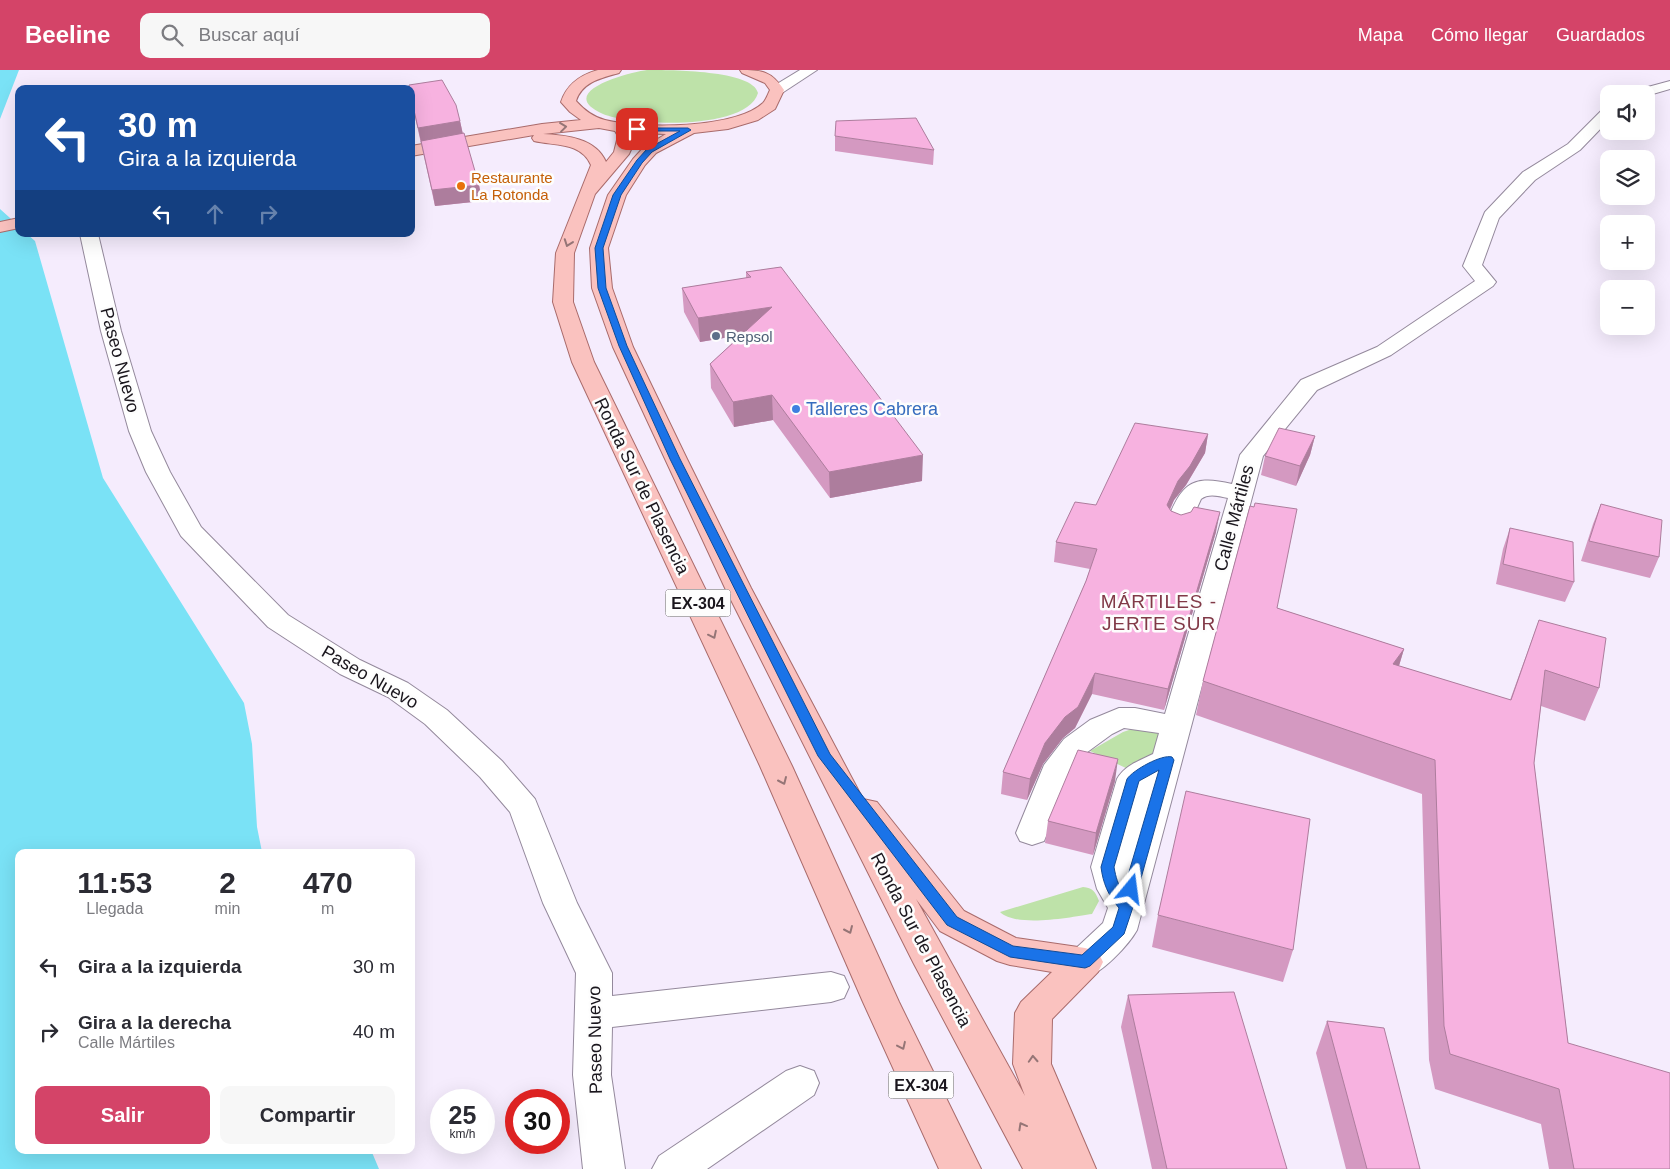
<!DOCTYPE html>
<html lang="es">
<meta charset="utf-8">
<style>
:root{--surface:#fff;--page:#f7f7f7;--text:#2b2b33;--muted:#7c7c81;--accent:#d44468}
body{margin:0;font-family:Helvetica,sans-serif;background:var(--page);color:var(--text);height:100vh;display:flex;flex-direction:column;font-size:19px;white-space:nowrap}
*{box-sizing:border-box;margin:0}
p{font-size:16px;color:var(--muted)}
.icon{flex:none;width:28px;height:28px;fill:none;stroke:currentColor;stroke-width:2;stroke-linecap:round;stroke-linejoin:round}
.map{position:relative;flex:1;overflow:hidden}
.sheet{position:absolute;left:15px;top:779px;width:400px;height:305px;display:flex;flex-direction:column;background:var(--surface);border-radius:10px;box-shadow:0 5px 20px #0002}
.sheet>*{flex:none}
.top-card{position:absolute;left:15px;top:15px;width:400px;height:152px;border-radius:10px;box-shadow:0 5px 20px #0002;background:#1a4fa0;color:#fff;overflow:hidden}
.fabs{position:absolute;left:1600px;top:15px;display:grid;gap:10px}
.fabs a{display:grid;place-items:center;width:55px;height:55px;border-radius:10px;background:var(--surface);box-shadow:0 5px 20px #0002;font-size:25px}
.speed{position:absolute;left:430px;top:1019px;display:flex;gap:10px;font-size:25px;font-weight:700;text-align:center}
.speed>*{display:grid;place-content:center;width:65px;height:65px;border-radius:50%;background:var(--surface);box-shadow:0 5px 20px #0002;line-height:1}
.speed small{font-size:12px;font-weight:400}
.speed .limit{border:8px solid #d22;background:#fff;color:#111}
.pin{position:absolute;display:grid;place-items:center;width:42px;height:42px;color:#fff;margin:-21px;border-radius:10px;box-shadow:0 2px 8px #0006}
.me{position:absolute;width:55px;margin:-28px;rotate:16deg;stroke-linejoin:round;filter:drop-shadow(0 0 4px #0008)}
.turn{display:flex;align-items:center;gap:18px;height:105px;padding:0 20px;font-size:22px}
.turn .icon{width:65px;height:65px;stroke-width:2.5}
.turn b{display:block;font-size:35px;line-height:42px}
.lanes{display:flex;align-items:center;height:48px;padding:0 20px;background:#0003;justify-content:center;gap:25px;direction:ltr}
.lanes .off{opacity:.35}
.eta{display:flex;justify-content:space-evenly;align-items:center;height:85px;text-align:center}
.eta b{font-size:30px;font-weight:700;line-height:35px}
.action{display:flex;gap:10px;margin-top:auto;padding:10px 20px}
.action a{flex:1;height:58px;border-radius:10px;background:var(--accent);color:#fff;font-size:20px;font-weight:700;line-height:58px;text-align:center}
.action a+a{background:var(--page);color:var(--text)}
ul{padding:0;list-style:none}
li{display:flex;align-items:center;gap:15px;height:65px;padding:0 20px}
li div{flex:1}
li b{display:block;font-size:19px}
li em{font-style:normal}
header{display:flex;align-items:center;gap:30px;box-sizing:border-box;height:70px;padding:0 25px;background:var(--accent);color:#fff}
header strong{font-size:24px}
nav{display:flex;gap:28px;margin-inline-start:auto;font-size:18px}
.search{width:350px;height:45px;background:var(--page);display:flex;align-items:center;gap:12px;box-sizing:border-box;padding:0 18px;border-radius:10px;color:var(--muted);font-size:19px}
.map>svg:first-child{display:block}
.green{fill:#bee2a9}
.water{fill:#7ae2f6}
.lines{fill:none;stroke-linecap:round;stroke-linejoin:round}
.street-casing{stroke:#94899c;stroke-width:2}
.secondary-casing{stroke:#94899c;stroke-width:2}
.primary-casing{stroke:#a96b6b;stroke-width:2}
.street{fill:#fff;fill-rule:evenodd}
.secondary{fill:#fff;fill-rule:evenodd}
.primary{fill:#fac2bf;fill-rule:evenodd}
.wall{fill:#d499c1}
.shaded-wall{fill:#ad7d9d}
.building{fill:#f7b2e0;stroke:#ad7d9d}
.oneway{stroke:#957576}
.route{fill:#1a73e8;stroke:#114b97}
.food-dot{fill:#e8710a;stroke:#fdfdfd;stroke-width:2}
.service-dot{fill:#5c6f8a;stroke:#fdfdfd;stroke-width:2}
.shop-dot{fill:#3f7fe0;stroke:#fdfdfd;stroke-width:2}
.labels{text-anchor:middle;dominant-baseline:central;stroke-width:5;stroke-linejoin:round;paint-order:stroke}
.far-food-label{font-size:15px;fill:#c56008;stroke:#fdfdfd;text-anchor:start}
.far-service-label{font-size:15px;fill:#4e5e75;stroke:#fdfdfd;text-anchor:start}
.shield{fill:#fdfdfd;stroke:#5e5b60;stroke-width:1}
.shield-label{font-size:16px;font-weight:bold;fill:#1a161d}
.street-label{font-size:18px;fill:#1a161d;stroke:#fdfdfd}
.shop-label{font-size:18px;fill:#366cbe;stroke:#fdfdfd;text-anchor:start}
.neighbourhood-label{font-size:19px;letter-spacing:1px;fill:#813947;stroke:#fdfdfd}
</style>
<header>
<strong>Beeline</strong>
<div class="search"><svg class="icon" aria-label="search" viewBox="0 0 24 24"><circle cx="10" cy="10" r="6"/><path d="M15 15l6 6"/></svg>Buscar aquí</div>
<nav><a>Mapa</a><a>Cómo llegar</a><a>Guardados</a></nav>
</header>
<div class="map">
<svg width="1670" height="1099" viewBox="0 0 1670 1099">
<rect width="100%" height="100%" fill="#f5ecfd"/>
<!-- green -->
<path class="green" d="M647 0C670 0 753 0 758 23 747 61 633 56 603 44 553 22 630 2 647 0Z
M1135 658 1165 663 1157 686 1130 700 1090 681 1123 662Z
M1083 817C1093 818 1095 821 1099 831L1092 844C1071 847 1017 858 1000 842Z"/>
<!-- water -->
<path class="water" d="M0 0H19L0 49Z
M0 139 19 156V164H27L35 171 103 408 244 633 252 674 257 757 262 782H19V1080H371L379 1099H0Z"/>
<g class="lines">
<defs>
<path id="street" d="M1670 11V19L1646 26V24H1631L1633 21Z
M1609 37V50L1580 80 1535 110 1499 148 1482 195 1496 212 1493 216 1391 285 1317 320 1263 386 1137 860C1130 873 1099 908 1084 906 1080 906 1076 903 1072 902L1067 892 1072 882 1103 853 1108 838 1097 819 1091 797 1117 709C1125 695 1139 691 1153 684L1159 663 1124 658 1112 664 1086 683 1074 699 1044 771 1032 775 1020 771 1016 763 1044 695 1064 669 1090 650 1119 638H1135L1165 644 1228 428C1218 426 1209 423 1201 429L1187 460 1178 463 1169 460 1165 455C1181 418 1187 403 1232 414L1240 385 1301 310 1377 277 1475 211 1463 196 1485 142 1523 102 1568 74 1604 38Z
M80 164H98L121 261 151 361 170 402 201 457 288 545 360 590 408 613 447 640 502 691 535 729 577 833 612 903V926L831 902 844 906 849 917 844 928 831 932 612 957 611 1005 625 1099H583L573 1005 576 903 543 833 510 742 480 707 425 654 388 627 340 604 268 557 181 466 146 402 129 361 101 261Z
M800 996 814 1001 819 1013 814 1025 707 1099H652L659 1086 786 1001Z"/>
<path id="secondary" d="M800 0H817L782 23H772L770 20 772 17Z"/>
<path id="primary" d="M598 0H621L619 3C601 8 582 12 576 31 584 40 593 47 605 50 640 59 735 59 763 33 766 30 768 24 770 20L765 13 742 3 740 0C762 0 771 1 784 20L775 39 758 50 728 59 694 63 656 83 645 95 626 125 608 178 612 218 633 277 687 389 751 518 863 729 877 732 964 841 1016 868 1085 878 1098 882 1103 892 1098 902 1052 949 1051 994 1096 1099H1023L914 894 725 518 613 277 592 218 590 178 608 125 633 89 644 77 666 64 632 63 634 66 633 75 629 84 595 124 574 183 573 232 594 292 792 696 899 932 981 1099H939L863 932 760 696 572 292 553 232 556 183 591 95C581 72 555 76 534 71L532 68 534 65 411 86V76L542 54 581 50 570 42 561 32C567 14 580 5 598 0ZM599 58 615 61 618 66 614 82 606 92C596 68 565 65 543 64ZM916 829 940 861 997 891 1010 895 1052 902 1021 932 1015 943 1013 994 1025 1026Z
M19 148V158L0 162V152Z"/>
</defs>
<!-- street casing -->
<use href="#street" class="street-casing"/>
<!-- secondary casing -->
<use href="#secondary" class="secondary-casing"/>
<!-- primary casing -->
<use href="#primary" class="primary-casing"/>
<!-- street -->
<use href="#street" class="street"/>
<!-- secondary -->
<use href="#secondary" class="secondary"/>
<!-- primary -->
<use href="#primary" class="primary"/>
</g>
<!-- wall -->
<path class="wall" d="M411 19 460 51 463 64 479 115 482 131 435 136 411 29Z
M835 66 934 80 933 95 835 81Z
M781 197 922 411 830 428 773 350 734 357 711 318 710 294 741 265 700 272 684 242 682 218 746 208V202Z
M1208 364 1205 383 1186 415 1174 430 1170 440 1171 441 1216 462 1164 640 1092 624 1075 658 1063 668 1043 694 1027 730 1001 724 1003 702 1086 511 1090 499 1054 492 1056 472 1096 435Z
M1315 366 1310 385 1296 416 1261 405 1265 386Z
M1601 434 1659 487 1650 508 1581 491 1593 454Z
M1254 437 1277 538 1404 579 1399 596 1510 630 1539 550 1599 618 1585 651 1541 636 1534 693 1568 973 1670 1099H1549L1541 1054 1435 1019 1429 990 1422 724 1196 645 1203 611Z
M1510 458 1574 512 1565 532 1496 514 1503 479Z
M1115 711 1093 785 1045 773 1048 751Z
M1158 845 1293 880 1283 912 1152 877Z
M1128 925 1287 1099H1152L1121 957Z
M1327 951 1420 1099H1346L1316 983Z"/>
<!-- shaded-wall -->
<path class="shaded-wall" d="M460 51 463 65 421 72 418 58Z
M479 115 482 131 435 136 432 120Z
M772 237V260L700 272 698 248Z
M772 325 773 350 734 357 733 332Z
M1208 364 1205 383 1186 415 1174 430 1163 454 1167 435 1178 411Z
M1315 366 1310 385 1296 416 1300 396Z
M923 385 922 411 830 428 829 402Z
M1220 442 1216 462 1164 640 1168 619Z
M1404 579 1394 612 1393 594Z
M1095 603 1092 624 1075 658 1063 668 1043 694 1027 730 1030 709 1045 673Z
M1118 689 1115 711 1093 785 1096 763Z"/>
<!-- building -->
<path class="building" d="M442 10 456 35 460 51 418 58 411 27V19H410L409 15Z
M916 48 934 80 835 66 836 51Z
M464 63 479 115 432 120 421 71Z
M781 197 923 385 829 402 772 325 733 332 710 294 772 237 698 248 682 218 751 207 746 202Z
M1135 353 1208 364 1190 396 1178 411 1167 435 1171 441 1181 445 1191 442 1194 437 1220 442 1168 619 1095 603 1078 637 1065 647 1045 673 1030 709 1003 702 1086 511 1097 479 1056 472 1075 432 1096 435Z
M1279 358 1315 366 1300 396 1265 386Z
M1255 433 1297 439 1277 538 1404 579 1393 594 1511 630 1539 550 1606 568 1599 618 1545 600 1534 693 1568 973 1670 1003V1099H1574L1559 1019 1450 984 1444 956 1435 690 1203 611 1250 436 1254 437Z
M1601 434 1662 450 1659 487 1589 471Z
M1510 458 1573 472 1574 512 1503 494Z
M1078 680 1118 689 1096 763 1048 751Z
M1186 721 1310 749 1293 880 1158 845Z
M1234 922 1287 1099H1167L1128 925Z
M1327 951 1384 958 1420 1099H1367Z"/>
<!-- one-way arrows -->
<defs><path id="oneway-chevron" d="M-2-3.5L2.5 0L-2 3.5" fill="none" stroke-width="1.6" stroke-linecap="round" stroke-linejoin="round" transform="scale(1.25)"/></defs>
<g class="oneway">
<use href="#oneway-chevron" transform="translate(563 57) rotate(-7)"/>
<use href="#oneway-chevron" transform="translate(568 173) rotate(110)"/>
<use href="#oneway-chevron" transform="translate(713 565) rotate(64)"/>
<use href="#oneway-chevron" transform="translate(783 711) rotate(66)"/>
<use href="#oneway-chevron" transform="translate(849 860) rotate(66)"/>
<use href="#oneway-chevron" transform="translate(902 976) rotate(65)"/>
<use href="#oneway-chevron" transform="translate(1033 989) rotate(-93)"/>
<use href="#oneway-chevron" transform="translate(1022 1056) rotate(-119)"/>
</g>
<!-- route -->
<path class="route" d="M635 58H688L691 60 652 82 642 93 621 125 603 178 606 218 627 276 680 389 830 684 957 847 1013 876 1082 885 1113 857 1119 838C1108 825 1103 813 1101 797L1127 709C1133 700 1162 684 1172 687L1174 690 1138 819 1136 823 1131 824 1126 823 1124 819 1159 700 1139 711 1114 797C1118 820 1123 819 1133 837L1124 864 1090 896 1085 898 1010 887 947 855 818 686 670 389 619 276 598 218 595 178 613 125 637 90 647 79 680 61H637L635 60Z"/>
<!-- markers -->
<circle class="food-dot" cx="461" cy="116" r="5"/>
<circle class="service-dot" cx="716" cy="266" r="5"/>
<circle class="shop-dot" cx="796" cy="339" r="5"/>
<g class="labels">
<!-- far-food labels -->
<g class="far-food-label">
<text x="471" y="107">Restaurante<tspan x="471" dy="17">La Rotonda</tspan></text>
</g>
<!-- far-service labels -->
<g class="far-service-label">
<text x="726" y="266">Repsol</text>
</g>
<!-- shield labels -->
<g class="shield">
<rect x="665.5" y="519.5" width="65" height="27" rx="4"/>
<rect x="888.5" y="1001.5" width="65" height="27" rx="4"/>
</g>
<g class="shield-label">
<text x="698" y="533">EX-304</text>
<text x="921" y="1015">EX-304</text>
</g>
<!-- street labels -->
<g class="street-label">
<text transform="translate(120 290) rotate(75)">Paseo Nuevo</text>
<text transform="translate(642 416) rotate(64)">Ronda Sur de Plasencia</text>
<text transform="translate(1234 448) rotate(-75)">Calle Mártiles</text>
<text transform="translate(370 607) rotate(30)">Paseo Nuevo</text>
<text transform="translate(921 870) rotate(62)">Ronda Sur de Plasencia</text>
<text transform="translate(595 970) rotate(-91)">Paseo Nuevo</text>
</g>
<!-- shop labels -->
<g class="shop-label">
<text x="806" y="339">Talleres Cabrera</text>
</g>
<!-- neighbourhood labels -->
<g class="neighbourhood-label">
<text x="1159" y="531">MÁRTILES -<tspan x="1159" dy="22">JERTE SUR</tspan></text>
</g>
</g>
</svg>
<div class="fabs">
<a><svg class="icon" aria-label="sound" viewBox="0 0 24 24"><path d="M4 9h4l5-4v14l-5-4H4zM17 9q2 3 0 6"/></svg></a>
<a><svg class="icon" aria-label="layers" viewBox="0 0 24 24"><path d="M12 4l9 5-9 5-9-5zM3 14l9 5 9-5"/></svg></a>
<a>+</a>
<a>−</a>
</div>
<div class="speed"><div>25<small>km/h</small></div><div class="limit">30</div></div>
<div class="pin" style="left:637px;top:59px;background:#d93025"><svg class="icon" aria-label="arrive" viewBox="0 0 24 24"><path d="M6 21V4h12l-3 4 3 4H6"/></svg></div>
<svg class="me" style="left:1131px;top:819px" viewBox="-20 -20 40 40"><path d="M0-17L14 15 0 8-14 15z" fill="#1a73e8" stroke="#fff" stroke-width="4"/></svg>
<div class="top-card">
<div class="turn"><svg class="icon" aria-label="left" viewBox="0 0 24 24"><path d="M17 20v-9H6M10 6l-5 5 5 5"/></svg><div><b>30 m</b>Gira a la izquierda</div></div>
<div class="lanes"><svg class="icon" aria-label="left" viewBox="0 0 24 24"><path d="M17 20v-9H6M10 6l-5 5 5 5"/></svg><svg class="icon off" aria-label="ahead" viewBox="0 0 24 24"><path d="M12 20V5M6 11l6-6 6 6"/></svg><svg class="icon off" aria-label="right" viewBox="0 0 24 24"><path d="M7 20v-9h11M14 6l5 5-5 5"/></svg></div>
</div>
<section class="sheet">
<div class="eta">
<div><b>11:53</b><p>Llegada</p></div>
<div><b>2</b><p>min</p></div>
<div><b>470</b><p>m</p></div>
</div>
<ul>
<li><svg class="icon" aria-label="left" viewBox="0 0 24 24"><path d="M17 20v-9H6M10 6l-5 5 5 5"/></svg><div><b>Gira a la izquierda</b></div><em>30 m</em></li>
<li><svg class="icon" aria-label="right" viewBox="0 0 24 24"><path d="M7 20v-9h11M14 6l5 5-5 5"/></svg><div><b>Gira a la derecha</b><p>Calle Mártiles</p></div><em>40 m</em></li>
</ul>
<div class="action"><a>Salir</a><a>Compartir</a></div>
</section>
</div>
